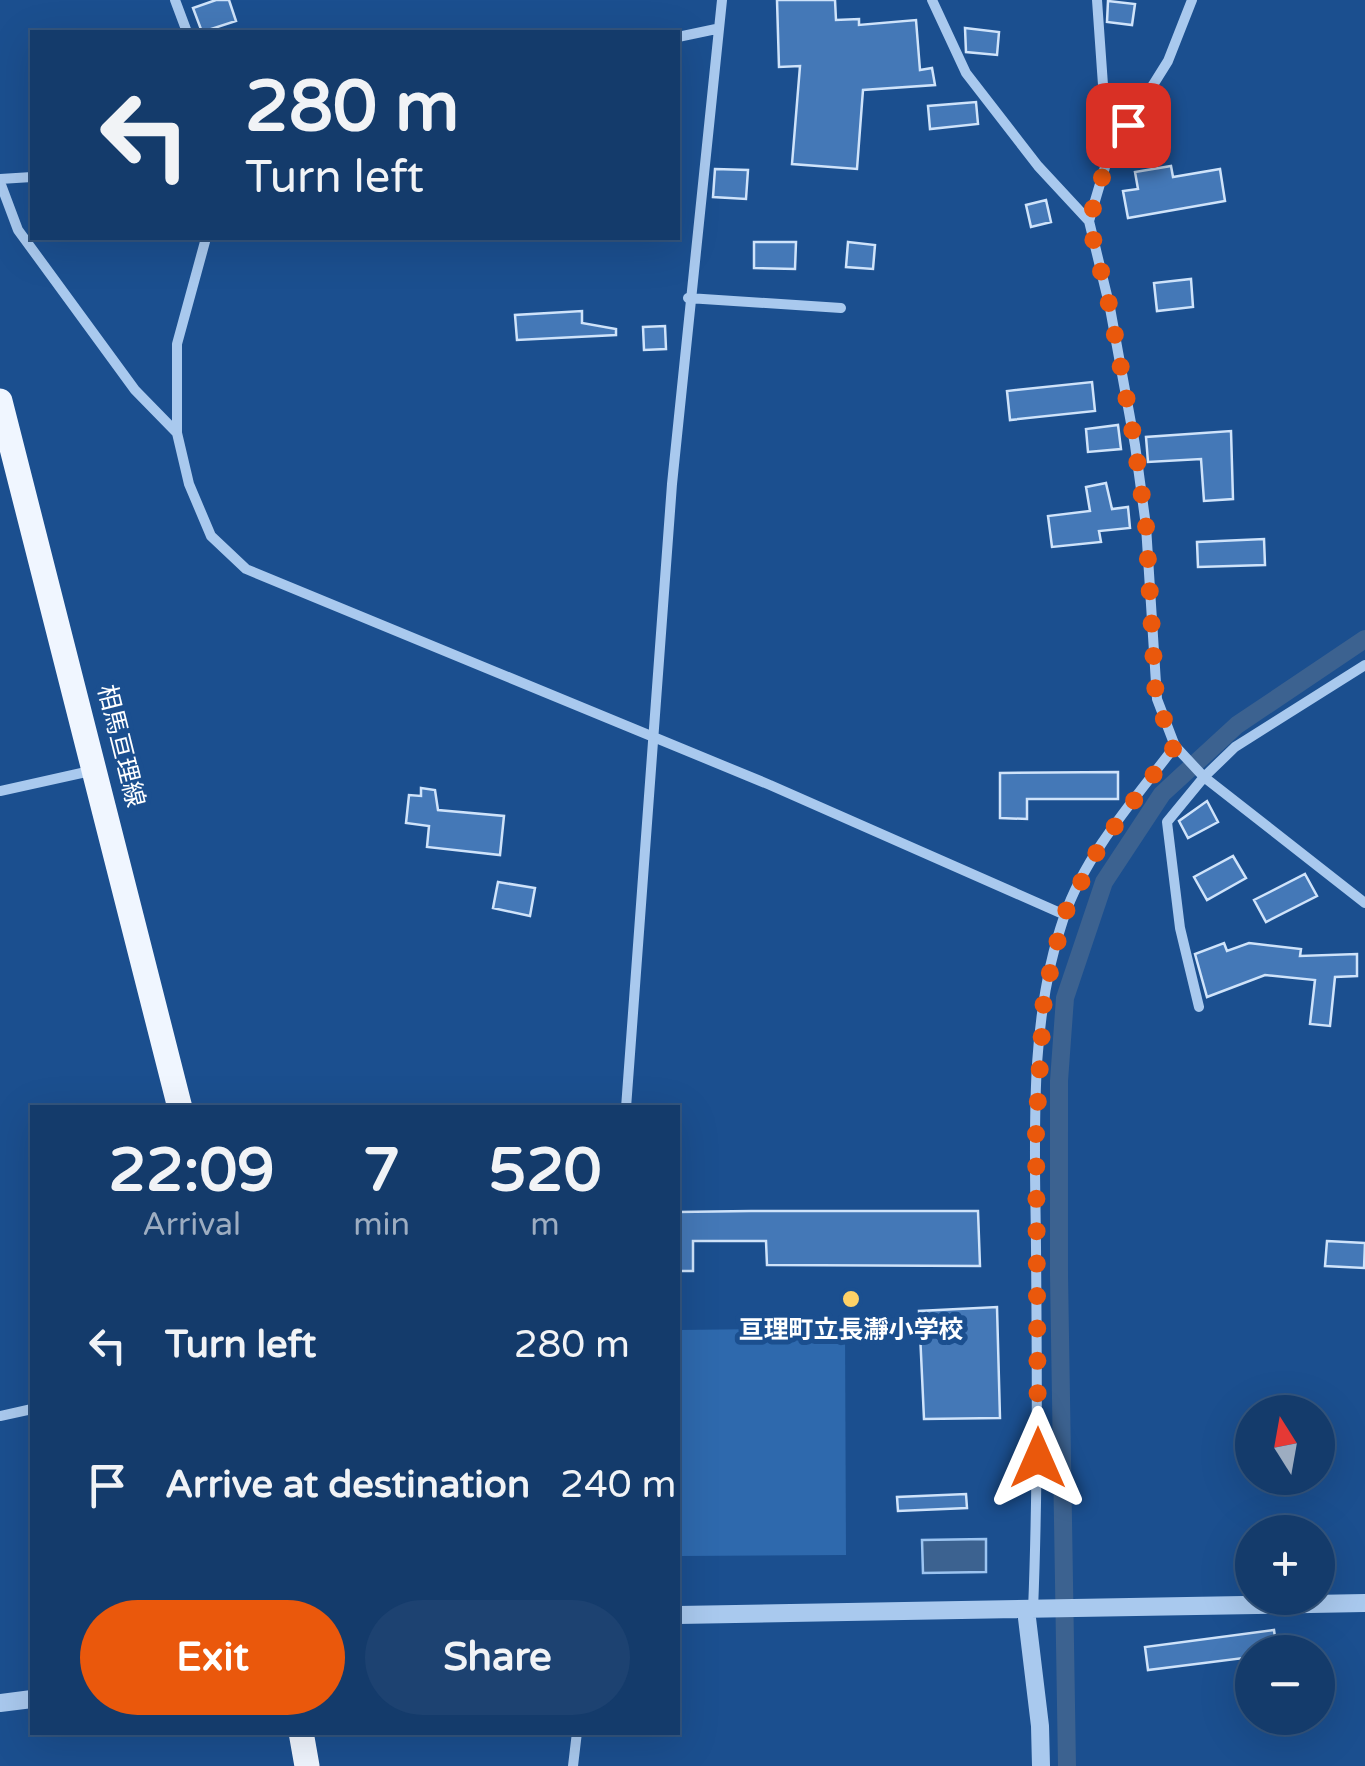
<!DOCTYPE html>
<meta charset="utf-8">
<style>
:root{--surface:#143b6b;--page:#1d4271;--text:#f1f3f6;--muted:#9dadc1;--line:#33557e;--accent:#ea580c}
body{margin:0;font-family:"Varela Round","Noto Sans JP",sans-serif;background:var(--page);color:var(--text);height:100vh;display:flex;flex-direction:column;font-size:38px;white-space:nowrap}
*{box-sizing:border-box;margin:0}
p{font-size:32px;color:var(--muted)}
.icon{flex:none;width:55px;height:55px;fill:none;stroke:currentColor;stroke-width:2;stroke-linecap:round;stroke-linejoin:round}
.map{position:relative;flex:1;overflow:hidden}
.details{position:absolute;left:30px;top:1105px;width:650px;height:630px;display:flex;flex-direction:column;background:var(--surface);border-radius:0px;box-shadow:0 10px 40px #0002,0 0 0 2px var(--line)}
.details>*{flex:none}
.banner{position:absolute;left:30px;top:30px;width:650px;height:210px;border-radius:0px;box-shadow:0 10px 40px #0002,0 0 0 2px var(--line);background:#143b6b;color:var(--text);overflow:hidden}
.needle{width:65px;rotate:349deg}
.controls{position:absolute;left:1235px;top:1395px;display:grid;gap:20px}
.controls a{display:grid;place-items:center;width:100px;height:100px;border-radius:50%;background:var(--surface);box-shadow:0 10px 40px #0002,0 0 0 2px var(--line);font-size:50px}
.pin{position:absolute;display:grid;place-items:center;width:85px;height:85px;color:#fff;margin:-42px;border-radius:20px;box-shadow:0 5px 15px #0006}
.me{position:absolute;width:110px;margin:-55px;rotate:0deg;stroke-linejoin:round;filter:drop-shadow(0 0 8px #0008)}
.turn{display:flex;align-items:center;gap:35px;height:210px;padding:0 50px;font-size:45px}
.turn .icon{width:130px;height:130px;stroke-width:2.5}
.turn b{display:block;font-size:70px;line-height:85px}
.eta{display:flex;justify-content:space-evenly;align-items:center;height:170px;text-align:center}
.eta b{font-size:60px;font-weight:700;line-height:70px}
.action{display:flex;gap:20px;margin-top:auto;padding:20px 50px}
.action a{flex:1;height:115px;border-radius:60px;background:var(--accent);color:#fff;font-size:40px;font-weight:700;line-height:115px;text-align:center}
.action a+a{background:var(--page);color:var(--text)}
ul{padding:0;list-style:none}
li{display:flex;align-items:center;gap:30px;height:140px;padding:0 50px}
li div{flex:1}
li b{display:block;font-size:38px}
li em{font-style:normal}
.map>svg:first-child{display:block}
.green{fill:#2e69ad}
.water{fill:#3c6290;stroke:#9cc4f0;stroke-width:2.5}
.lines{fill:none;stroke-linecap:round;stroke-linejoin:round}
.canal{stroke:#3c6290;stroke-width:18}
.building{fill:#4478b7;stroke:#cfe3fa;stroke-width:2.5}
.minor{stroke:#a9c9ee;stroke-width:10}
.tertiary{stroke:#a9c9ee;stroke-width:18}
.primary{stroke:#f0f6ff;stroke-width:25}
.route{stroke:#ea580c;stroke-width:18;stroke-dasharray:0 32.4}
.poi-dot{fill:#ffd166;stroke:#1b4f8f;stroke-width:4}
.labels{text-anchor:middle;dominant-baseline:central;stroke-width:10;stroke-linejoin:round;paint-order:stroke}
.street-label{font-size:25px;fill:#fff;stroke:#1b4f8f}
.poi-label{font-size:25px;font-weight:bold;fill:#fff;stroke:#1b4f8f}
</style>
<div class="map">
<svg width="1365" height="1766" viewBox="0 0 1365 1766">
<rect width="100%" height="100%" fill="#1b4f8f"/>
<!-- green -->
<path class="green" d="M845 1328 846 1555 678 1556V1330Z"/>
<!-- water -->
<path class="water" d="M986 1539V1572L923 1573 922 1540Z"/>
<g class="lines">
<!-- canal -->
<path class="canal" d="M1067 1766 1059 1275V1081L1065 998 1104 882 1162 794 1237 725 1365 639"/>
</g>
<!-- building -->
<path class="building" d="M216 0H229L236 21 202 32 193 8Z
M777 0H835L836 20 859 19V25L916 20 920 70 932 68 935 85 863 90 857 169 792 164 800 66 779 67Z
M1108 1 1135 4 1132 25 1107 22Z
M965 28 999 32 997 55 966 52Z
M976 102 978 124 930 129 928 106Z
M1171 166 1173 177 1220 169 1225 201 1128 218 1123 191 1138 189 1135 172Z
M715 169 748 170 746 199 713 197Z
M1046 200 1051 222 1031 227 1026 205Z
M754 242H796L795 269 754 268Z
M848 242 875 245 873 269 846 267Z
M1191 279 1193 307 1157 311 1154 283Z
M582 311V323L616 329V335L517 340 515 315Z
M665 326 666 349 644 350 643 327Z
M1092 382 1095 411 1010 420 1007 391Z
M1118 425 1121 449 1088 452 1086 429Z
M1231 431 1233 499 1204 501 1201 459 1148 462 1146 437Z
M1106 483 1112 509 1128 507 1130 528 1099 531 1101 542 1052 547 1048 516 1090 511 1086 487Z
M1264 539 1265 565 1198 567 1197 542Z
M1118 772V799H1027V819L1000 818V773Z
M421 788 435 790 438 810 504 816 500 855 427 847 429 826 406 823 409 795 421 796Z
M1207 801 1218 822 1188 838 1179 821Z
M1233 856 1246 878 1207 900 1194 877Z
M1305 874 1317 896 1266 922 1254 900Z
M498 882 535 888 530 916 493 908Z
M1224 943 1227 951 1249 943 1301 949 1300 956 1357 954V976L1335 977 1330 1026 1310 1024 1315 980 1265 975 1207 997 1195 954Z
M751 1211H978L980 1266 767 1265 766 1241H693V1271H678V1212Z
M1327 1241 1365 1243 1364 1268 1325 1266Z
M997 1307 1000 1418 924 1419 919 1311Z
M966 1494 967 1508 898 1511 897 1497Z
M1274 1630 1277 1652H1252V1657L1148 1670 1145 1647Z"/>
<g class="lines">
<!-- minor -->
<path class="minor" d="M175 0 187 32
M932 0 966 73 1038 166 1089 221 1110 308 1135 445 1146 526 1157 699 1175 746 1204 777 1365 903
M1097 0 1108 156
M678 37 716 29
M0 179 32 177
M0 182 18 230 135 390 177 433
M1089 221 1108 157 1168 61 1192 0
M206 238 177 344V433L189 484 211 536 246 569 770 785 1065 915
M688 298 841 308
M0 791 95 770
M1199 1007 1180 928 1167 822 1204 777 1235 747 1365 665
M626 1108 672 484 722 0
M0 1416 32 1409
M1033 1610C1038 1489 1037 1368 1036 1247 1035 1139 1028 1021 1064 917 1086 853 1135 799 1175 746
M573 1766 577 1732"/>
<!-- tertiary -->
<path class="tertiary" d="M1026 1610 1040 1726 1041 1766
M678 1615 1365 1603
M0 1703 32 1699"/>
<!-- primary -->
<path class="primary" d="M0 401 180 1108
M301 1732 307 1766"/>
</g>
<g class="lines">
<!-- route -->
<path class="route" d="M1038 1458 1036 1132 1044 997 1064 915 1100 846 1175 746 1156 700 1146 526 1135 445 1110 308 1089 222 1108 157 1128 125"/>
</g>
<!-- markers -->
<circle class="poi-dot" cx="851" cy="1299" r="10"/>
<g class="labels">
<!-- street labels -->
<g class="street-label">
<text transform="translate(121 746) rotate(76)">相馬亘理線</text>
</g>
<!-- poi labels -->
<g class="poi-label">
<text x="851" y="1330">亘理町立長瀞小学校</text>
</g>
</g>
</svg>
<div class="controls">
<a><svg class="needle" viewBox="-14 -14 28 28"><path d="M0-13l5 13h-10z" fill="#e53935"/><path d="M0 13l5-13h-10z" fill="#9dadc1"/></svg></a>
<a>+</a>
<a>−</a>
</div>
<div class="pin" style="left:1128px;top:125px;background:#d93025"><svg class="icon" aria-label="arrive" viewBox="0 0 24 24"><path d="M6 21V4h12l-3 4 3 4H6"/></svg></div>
<svg class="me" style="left:1038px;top:1458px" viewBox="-20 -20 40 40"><path d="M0-17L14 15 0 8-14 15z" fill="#ea580c" stroke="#fff" stroke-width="4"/></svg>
<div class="banner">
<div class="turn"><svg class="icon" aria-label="left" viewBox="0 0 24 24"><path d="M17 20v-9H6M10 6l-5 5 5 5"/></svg><div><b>280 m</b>Turn left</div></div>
</div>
<section class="details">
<div class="eta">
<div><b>22:09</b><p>Arrival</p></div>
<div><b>7</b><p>min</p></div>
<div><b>520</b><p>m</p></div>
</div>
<ul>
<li><svg class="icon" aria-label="left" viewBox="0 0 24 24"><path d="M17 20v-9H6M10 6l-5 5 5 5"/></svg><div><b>Turn left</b></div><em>280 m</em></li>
<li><svg class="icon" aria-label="arrive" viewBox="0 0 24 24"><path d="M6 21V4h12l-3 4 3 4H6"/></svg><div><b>Arrive at destination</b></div><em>240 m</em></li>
</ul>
<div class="action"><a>Exit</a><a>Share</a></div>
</section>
</div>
